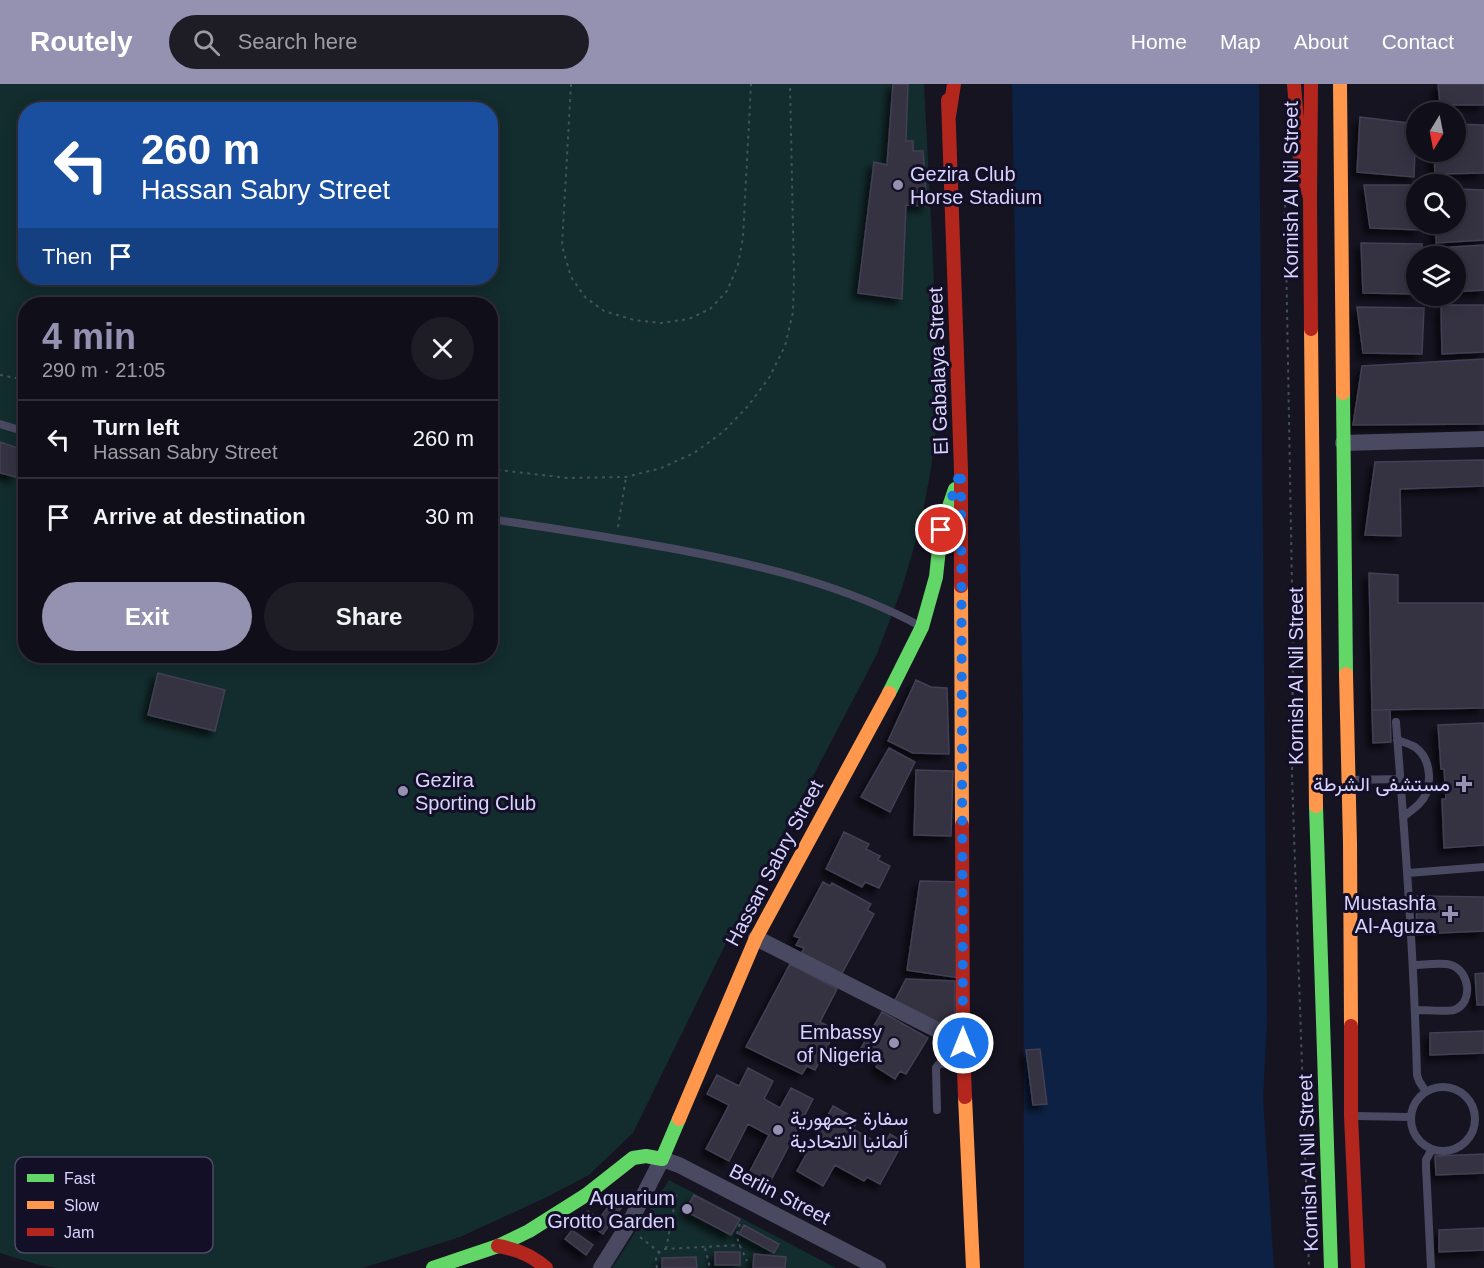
<!DOCTYPE html>
<meta charset="utf-8">
<style>
:root{--surface:#100f19;--page:#1e1d26;--text:#f1f3f6;--muted:#9c9ca2;--line:#302f38;--accent:#9591b1}
body{margin:0;font-family:Arial,Vazirmatn,sans-serif;background:var(--page);color:var(--text);height:100vh;display:flex;flex-direction:column;font-size:22px;white-space:nowrap}
*{box-sizing:border-box;margin:0}
p{font-size:20px;color:var(--muted)}
.icon{flex:none;width:33px;height:33px;fill:none;stroke:currentColor;stroke-width:2;stroke-linecap:round;stroke-linejoin:round}
.map{position:relative;flex:1;overflow:hidden}
.side{position:absolute;left:18px;top:213px;width:480px;height:366px;display:flex;flex-direction:column;background:var(--surface);border-radius:24px;box-shadow:0 3px 15px #0003,0 0 0 2px var(--line)}
.side>*{flex:none}
.top-card{position:absolute;left:18px;top:18px;width:480px;height:183px;border-radius:24px;box-shadow:0 3px 15px #0003,0 0 0 2px var(--line);background:#1a4fa0;color:#fff;overflow:hidden}
.needle{width:39px;rotate:190deg}
.controls{position:absolute;left:1406px;top:18px;display:grid;gap:12px}
.controls a{display:grid;place-items:center;width:60px;height:60px;border-radius:50%;background:var(--surface);box-shadow:0 3px 15px #0003,0 0 0 2px var(--line);font-size:30px}
.pin{position:absolute;display:grid;place-items:center;width:51px;height:51px;color:#fff;margin:-26px;border:3px solid #fff;border-radius:50%;box-shadow:0 2px 6px #0007}
.me{position:absolute;width:66px;margin:-33px;rotate:0deg;stroke-linejoin:round;filter:drop-shadow(0 0 4px #0008)}
.turn{display:flex;align-items:center;gap:21px;height:126px;padding:0 24px;font-size:27px}
.turn .icon{width:78px;height:78px;stroke-width:2.5}
.turn b{display:block;font-size:42px;line-height:51px}
.then{display:flex;align-items:center;height:57px;padding:0 24px;background:#0003;gap:12px;font-size:22px}
.round{display:grid;place-items:center;flex:none;width:63px;height:63px;border-radius:32px;background:var(--page)}
.head{display:flex;align-items:center;justify-content:space-between;height:102px;padding:0 24px}
h1{font-size:36px;font-weight:800;line-height:45px;color:var(--accent)}
.button{display:flex;gap:12px;margin-top:auto;padding:12px 24px}
.button a{flex:1;height:69px;border-radius:36px;background:var(--accent);color:#fff;font-size:24px;font-weight:800;line-height:69px;text-align:center}
.button a+a{background:var(--page);color:var(--text)}
ul{padding:0;list-style:none}
li{display:flex;align-items:center;gap:18px;height:78px;padding:0 24px;border-top:2px solid var(--line)}
li div{flex:1}
li b{display:block;font-size:22px}
li em{font-style:normal}
header{display:flex;align-items:center;gap:36px;box-sizing:border-box;height:84px;padding:0 30px;background:var(--accent);color:#fff}
header strong{font-size:28px}
nav{display:flex;gap:33px;margin-inline-start:auto;font-size:21px}
.search{width:420px;height:54px;background:var(--page);display:flex;align-items:center;gap:15px;box-sizing:border-box;padding:0 21px;border-radius:33px;color:var(--muted);font-size:22px}
.map>svg:first-child{display:block}
.green{fill:#132c2d;fill-rule:evenodd}
.water{fill:#0d2144}
.building{fill:#343243;stroke:#433f54;stroke-width:1.5;filter:url(#shadow)}
.lines{fill:none;stroke-linecap:round;stroke-linejoin:round}
.path{stroke:#44505f;stroke-width:2;stroke-dasharray:3 4.5;stroke-linecap:butt}
.lane{stroke:#4a4962;stroke-width:8}
.street{stroke:#4a4962;stroke-width:16}
.fast{stroke:#63d668;stroke-width:14}
.slow{stroke:#ff974d;stroke-width:14}
.jam{stroke:#b3261e;stroke-width:14}
.route{stroke:#1a73e8;stroke-width:10;stroke-dasharray:0 18}
.poi-dot{fill:#9591b1;stroke:#130f26;stroke-width:2}
.labels{text-anchor:middle;dominant-baseline:central;stroke-width:6;stroke-linejoin:round;paint-order:stroke}
.poi-label{font-size:20px;fill:#d9d4ff;stroke:#130f26;text-anchor:end}
.street-label{font-size:20px;fill:#d9d4ff;stroke:#130f26}
.key{fill:#130f26;stroke:#4e4a67;stroke-width:1.5}
.key-label{font-size:16px;fill:#d9d4ff}
</style>
<header>
<strong>Routely</strong>
<div class="search"><svg class="icon" aria-label="search" viewBox="0 0 24 24"><circle cx="10" cy="10" r="6"/><path d="M15 15l6 6"/></svg>Search here</div>
<nav><a>Home</a><a>Map</a><a>About</a><a>Contact</a></nav>
</header>
<div class="map">
<svg width="1484" height="1184" viewBox="0 0 1484 1184">
<defs>
<filter id="shadow"><feDropShadow dx="-5.5" dy="5.5" stdDeviation="3" flood-color="#0009"/></filter>
</defs>
<rect width="100%" height="100%" fill="#161421"/>
<!-- green -->
<path class="green" d="M0 0H924L933 175 938 326 931 385 921 439 902 504 877 570 734 843 633 1049 589 1091 547 1113 460 1153 363 1184H57L39 1181 0 1169ZM26 26H490V194H26ZM26 220H490V572H26Z
M669 1096 836 1184H612Z"/>
<!-- water -->
<path class="water" d="M1012 0H1259L1267 937 1263 1014 1274 1184H1024L1023 636Z"/>
<!-- building -->
<path class="building" d="M893 0H908L906 57H913V67H923L927 122 906 121 902 215 858 209 874 78 887 81Z
M1438 0H1484V21H1440Z
M1360 33 1416 40 1414 93 1357 88Z
M1455 40 1484 41V89L1435 90 1434 68H1455Z
M1364 101H1416V140H1420V146L1370 144Z
M1455 105 1484 106V156L1436 159V140H1455Z
M1361 159 1422 160V172H1416V210L1363 209Z
M1484 161V206L1455 208V172H1438L1437 164Z
M1441 221H1484V268L1442 270Z
M1357 223 1424 224 1422 270 1363 269Z
M1484 275V340L1353 341 1362 282Z
M0 358 18 364 16 393 0 389Z
M1484 376V402L1400 405 1401 452 1365 451 1375 378Z
M1369 489 1398 491V519H1484V624L1372 626Z
M158 589 225 606 215 647 148 631Z
M916 596 931 603 947 604 949 670 913 669 888 657Z
M1372 626H1390L1391 658 1373 659Z
M1484 639V761L1444 764 1442 715H1446L1444 685H1441L1438 641Z
M889 664 915 678 890 728 861 713Z
M916 686 953 687 951 752 914 751Z
M844 748 869 760 866 765 880 772 878 776 890 782 879 804 865 798 862 803 826 785Z
M920 797 961 798 959 894 907 886Z
M823 798 830 802 832 799 871 820 867 826 874 830 841 891 801 870 804 864 796 861 800 854 794 852Z
M1417 812 1484 813V847L1416 850Z
M790 880 837 905 820 938 836 946 815 986 807 982 802 990 746 963Z
M1484 889V921H1477L1475 890Z
M906 895 955 897V940L930 938 893 920Z
M882 928 928 954 906 990 900 987 895 995 876 983 880 975 861 964Z
M1484 947V969L1430 971V949Z
M1040 965 1047 1020 1033 1021 1026 966Z
M748 984 773 997 764 1015 780 1024 791 1004 813 1015 769 1100 749 1089 769 1051 748 1040 729 1077 706 1065 729 1021 707 1010 717 991 739 1002Z
M833 1022 858 1036 853 1045 883 1062 890 1050 903 1058 880 1100 867 1093 864 1097 835 1081 823 1102 797 1087Z
M1484 1070V1089L1436 1091 1435 1072Z
M617 1111 626 1117 603 1150 582 1135 588 1127 599 1135Z
M694 1111 740 1135 731 1151 685 1127Z
M744 1141 779 1160 774 1169 739 1150Z
M1484 1144V1166L1439 1168V1146Z
M572 1146 593 1161 586 1171 565 1155Z
M715 1168H740V1181H715Z
M754 1170 786 1173 785 1184H753Z
M696 1173 697 1184H662V1174Z"/>
<g class="lines">
<!-- path -->
<path class="path" d="M571 0 562 162 571 193 585 213 604 227 634 236 661 239 689 235 710 225 727 207 738 181 743 153 751 0
M1285 113 1293 558 1292 692 1309 1184
M0 291 26 296
M490 385 567 394 626 393 661 384 694 369 723 348 748 322 769 294 785 262 793 228 794 192 790 0
M618 443 626 393
M740 1140C733 1154 741 1163 747 1177
M640 1153 659 1168
M705 1164 710 1184
M666 1165 677 1108
M657 1184C655 1175 655 1170 664 1165L740 1161"/>
<!-- lane -->
<path class="lane" d="M0 340 26 348
M490 435C552 444 614 454 675 465 760 481 845 501 922 543
M1396 638C1405 755 1414 873 1417 991L1419 997 1426 1008
M1397 656C1403 658 1410 660 1415 663 1433 676 1433 706 1419 720 1414 725 1408 729 1403 733
M1350 696 1400 695
M1408 789 1484 783
M1413 881C1423 881 1442 878 1451 881 1470 887 1474 919 1454 926 1449 928 1423 926 1415 926
M1411 1035a32 32 0 1 1 64 0a32 32 0 1 1-64 0Z
M937 1026 936 984 939 980 963 979
M1354 1032 1411 1033
M1431 1184 1426 1083V1076L1432 1065"/>
<!-- street -->
<path class="street" d="M1343 359 1484 355
M756 854 963 959
M601 1184 630 1138 662 1075 679 1081 878 1184"/>
<!-- fast -->
<path class="fast" d="M1343 309 1346 590
M889 609 922 543 936 493 941 446 955 405
M1316 722 1331 1184
M433 1184 498 1162 529 1147 586 1111 633 1074 646 1072 662 1075 679 1035"/>
<!-- slow -->
<path class="slow" d="M1340 0 1343 309
M1311 245 1316 722
M961 502 962 741
M1346 590 1350 759 1351 942
M965 1013 973 1184
M679 1035 756 854 889 609"/>
<!-- jam -->
<path class="jam" d="M1294 0 1300 76 1310 114
M1311 0 1310 114 1311 245
M948 16 961 386V502
M949 32 954 0
M962 741 963 959 965 1013
M1351 942V1032L1358 1184
M498 1162C516 1165 532 1171 546 1184"/>
</g>
<g class="lines">
<!-- route -->
<path class="route" d="M941 446 961 386 963 959"/>
</g>
<!-- markers -->
<g class="poi-dot">
<circle cx="898" cy="101" r="6"/>
<path d="M1461 691h6v6h6v6h-6v6h-6v-6h-6v-6h6z"/>
<circle cx="403" cy="707" r="6"/>
<path d="M1447 821h6v6h6v6h-6v6h-6v-6h-6v-6h6z"/>
<circle cx="894" cy="959" r="6"/>
<circle cx="778" cy="1046" r="6"/>
<circle cx="687" cy="1125" r="6"/>
</g>
<g class="labels">
<!-- poi labels -->
<g class="poi-label">
<text x="910" y="90" text-anchor="start">Gezira Club<tspan x="910" dy="23">Horse Stadium</tspan></text>
<text x="415" y="696" text-anchor="start">Gezira<tspan x="415" dy="23">Sporting Club</tspan></text>
<text x="1450" y="700">مستشفى الشرطة</text>
<text x="1436" y="819">Mustashfa<tspan x="1436" dy="23">Al-Aguza</tspan></text>
<text x="882" y="948">Embassy<tspan x="882" dy="23">of Nigeria</tspan></text>
<text x="790" y="1034" text-anchor="start">سفارة جمهورية<tspan x="790" dy="23">ألمانيا الاتحادية</tspan></text>
<text x="675" y="1114">Aquarium<tspan x="675" dy="23">Grotto Garden</tspan></text>
</g>
<!-- street labels -->
<g class="street-label">
<text transform="translate(1291 106) rotate(-90)">Kornish Al Nil Street</text>
<text transform="translate(938 287) rotate(-92)">El Gabalaya Street</text>
<text transform="translate(1296 592) rotate(-90)">Kornish Al Nil Street</text>
<text transform="translate(774 779) rotate(-62)">Hassan Sabry Street</text>
<text transform="translate(1308 1079) rotate(-92)">Kornish Al Nil Street</text>
<text transform="translate(780 1110) rotate(27)">Berlin Street</text>
</g>
</g>
<!-- legend -->
<rect x="15" y="1073" width="198" height="96" rx="9" class="key"/>
<rect x="27" y="1090" width="27" height="8" fill="#63d668"/>
<rect x="27" y="1117" width="27" height="8" fill="#ff974d"/>
<rect x="27" y="1144" width="27" height="8" fill="#b3261e"/>
<g class="key-label">
<text x="64" y="1100">Fast</text>
<text x="64" y="1127">Slow</text>
<text x="64" y="1154">Jam</text>
</g>
</svg>
<div class="controls">
<a><svg class="needle" viewBox="-14 -14 28 28"><path d="M0-13l5 13h-10z" fill="#e53935"/><path d="M0 13l5-13h-10z" fill="#9c9ca2"/></svg></a>
<a><svg class="icon" aria-label="search" viewBox="0 0 24 24"><circle cx="10" cy="10" r="6"/><path d="M15 15l6 6"/></svg></a>
<a><svg class="icon" aria-label="layers" viewBox="0 0 24 24"><path d="M12 4l9 5-9 5-9-5zM3 14l9 5 9-5"/></svg></a>
</div>
<div class="pin" style="left:941px;top:446px;background:#d93025"><svg class="icon" aria-label="arrive" viewBox="0 0 24 24"><path d="M6 21V4h12l-3 4 3 4H6"/></svg></div>
<svg class="me" style="left:963px;top:959px" viewBox="-20 -20 40 40"><circle r="17" fill="#1a73e8" stroke="#fff" stroke-width="3"/><path d="M0-11L8 9 0 5-8 9z" fill="#fff"/></svg>
<div class="top-card">
<div class="turn"><svg class="icon" aria-label="left" viewBox="0 0 24 24"><path d="M17 20v-9H6M10 6l-5 5 5 5"/></svg><div><b>260 m</b>Hassan Sabry Street</div></div>
<div class="then">Then<svg class="icon" aria-label="arrive" viewBox="0 0 24 24"><path d="M6 21V4h12l-3 4 3 4H6"/></svg></div>
</div>
<section class="side">
<div class="head"><div><h1>4 min</h1><p>290 m · 21:05</p></div><a class="round"><svg class="icon" aria-label="close" viewBox="0 0 24 24"><path d="M6 6l12 12M18 6L6 18"/></svg></a></div>
<ul>
<li><svg class="icon" aria-label="left" viewBox="0 0 24 24"><path d="M17 20v-9H6M10 6l-5 5 5 5"/></svg><div><b>Turn left</b><p>Hassan Sabry Street</p></div><em>260 m</em></li>
<li><svg class="icon" aria-label="arrive" viewBox="0 0 24 24"><path d="M6 21V4h12l-3 4 3 4H6"/></svg><div><b>Arrive at destination</b></div><em>30 m</em></li>
</ul>
<div class="button"><a>Exit</a><a>Share</a></div>
</section>
</div>
